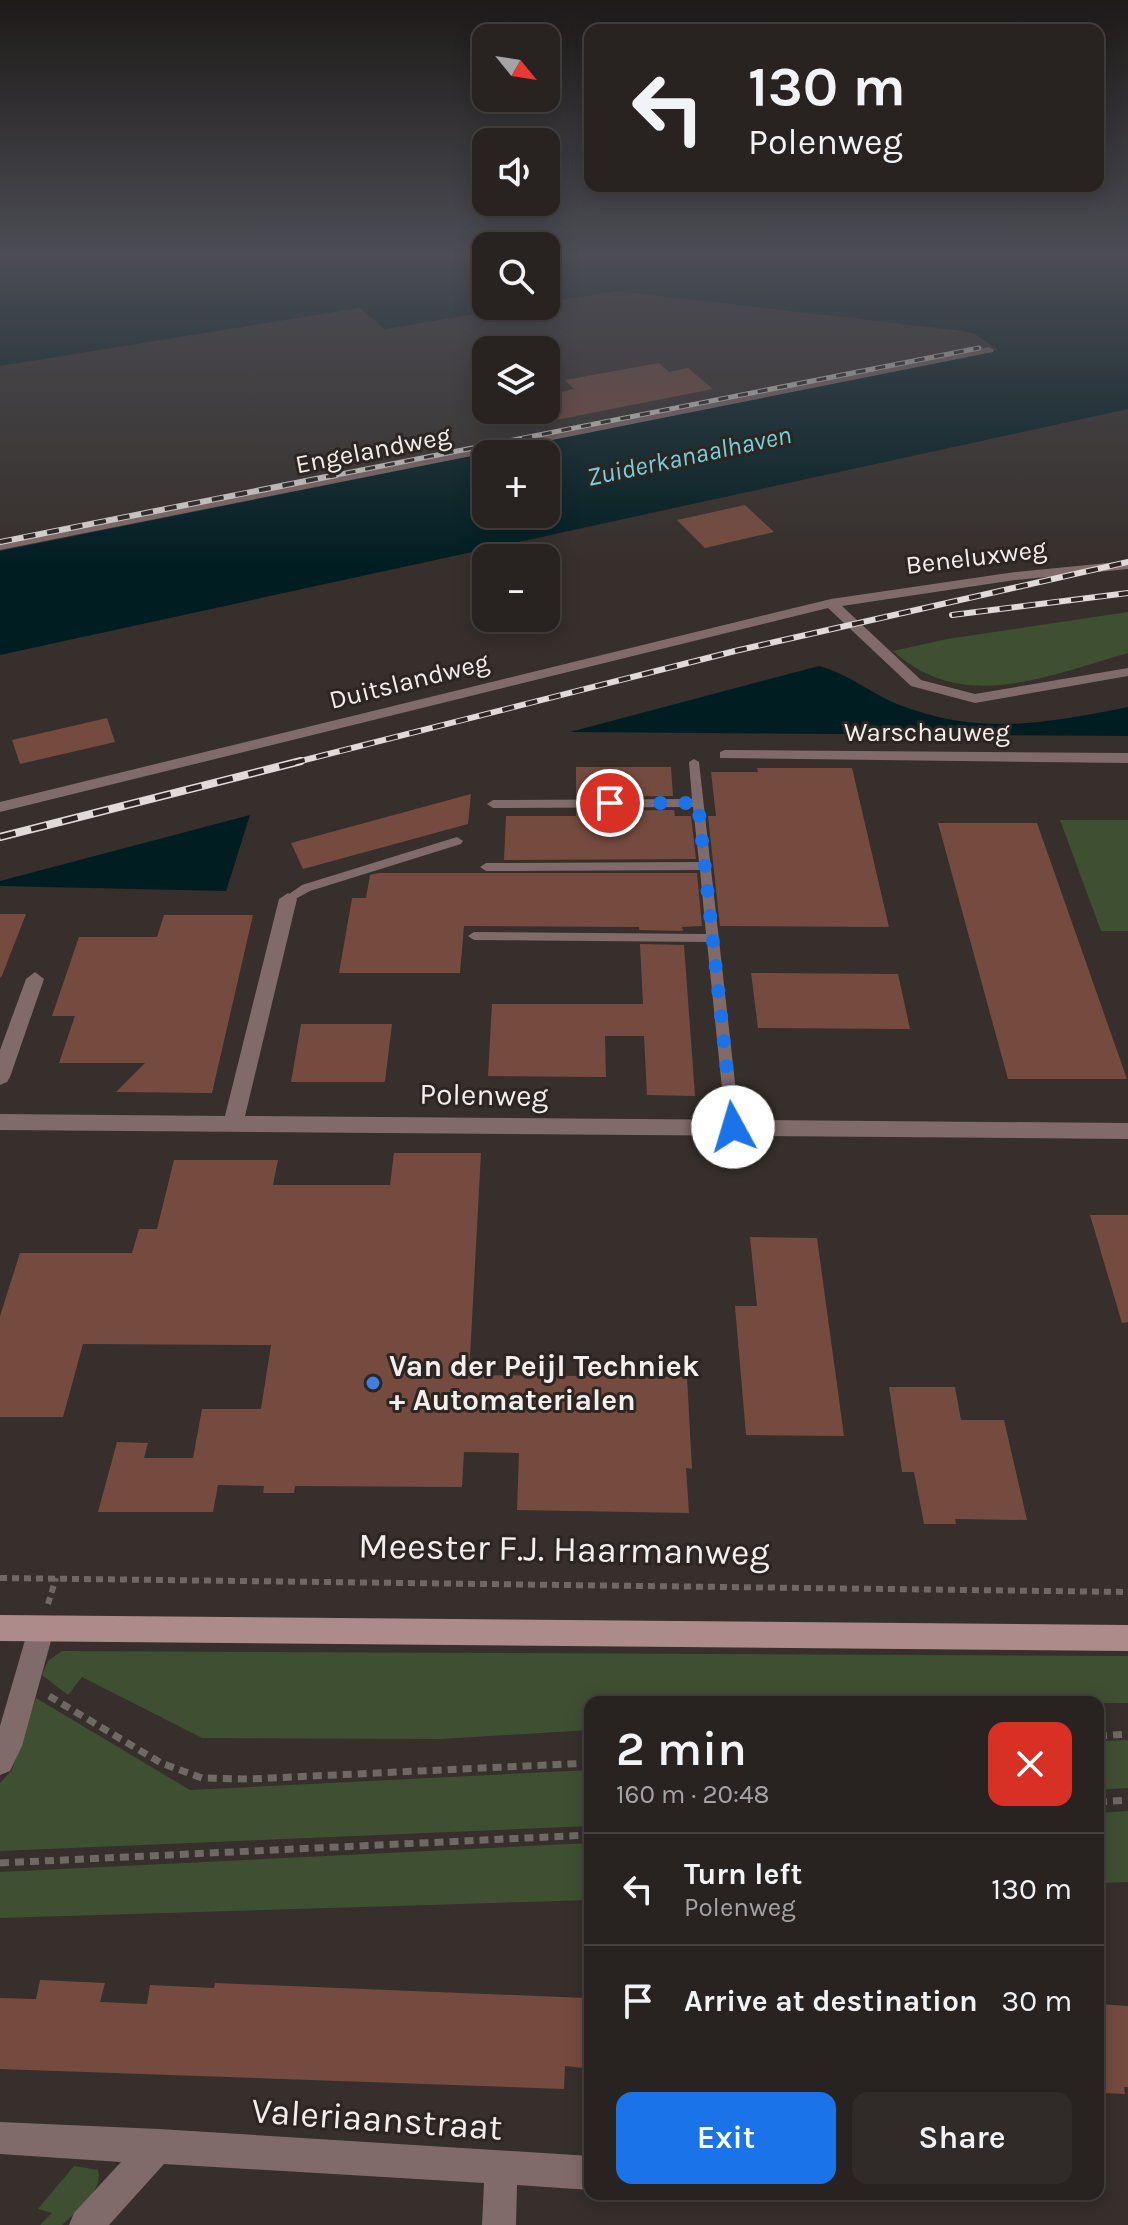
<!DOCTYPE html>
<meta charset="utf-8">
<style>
:root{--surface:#282320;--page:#302b29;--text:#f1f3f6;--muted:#a5a4a5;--line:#44403e;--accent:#1a73e8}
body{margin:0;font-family:Karla,sans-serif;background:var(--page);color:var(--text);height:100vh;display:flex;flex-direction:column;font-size:30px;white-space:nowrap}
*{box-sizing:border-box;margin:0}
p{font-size:26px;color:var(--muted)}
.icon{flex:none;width:44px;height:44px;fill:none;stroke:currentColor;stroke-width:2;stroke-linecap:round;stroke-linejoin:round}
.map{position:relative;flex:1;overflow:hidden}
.sheet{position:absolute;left:584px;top:1696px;width:520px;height:504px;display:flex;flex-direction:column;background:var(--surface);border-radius:16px;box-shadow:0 4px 20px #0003,0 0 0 2px var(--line)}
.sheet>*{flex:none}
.banner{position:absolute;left:584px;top:24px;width:520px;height:168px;border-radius:16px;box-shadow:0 4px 20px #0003,0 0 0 2px var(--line);background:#282320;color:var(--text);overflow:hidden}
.needle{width:52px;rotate:120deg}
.tools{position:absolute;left:472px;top:24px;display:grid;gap:16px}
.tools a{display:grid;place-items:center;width:88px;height:88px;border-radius:16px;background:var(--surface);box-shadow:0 4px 20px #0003,0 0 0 2px var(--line);font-size:40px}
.pin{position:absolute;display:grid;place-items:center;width:68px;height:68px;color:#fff;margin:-34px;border:4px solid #fff;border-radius:50%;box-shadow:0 2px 8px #0007}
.me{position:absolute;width:88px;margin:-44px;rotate:354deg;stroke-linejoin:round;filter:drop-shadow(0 0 6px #0008)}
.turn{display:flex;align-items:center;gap:28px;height:168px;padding:0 32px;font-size:36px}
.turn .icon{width:104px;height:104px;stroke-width:2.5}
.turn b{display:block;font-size:56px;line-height:68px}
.round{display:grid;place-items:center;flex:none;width:84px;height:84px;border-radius:16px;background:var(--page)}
.headline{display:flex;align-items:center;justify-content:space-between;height:136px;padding:0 32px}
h1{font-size:48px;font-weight:600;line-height:60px}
.button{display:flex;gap:16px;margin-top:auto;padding:16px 32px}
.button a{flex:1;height:92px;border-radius:16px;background:var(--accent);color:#fff;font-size:32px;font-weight:600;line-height:92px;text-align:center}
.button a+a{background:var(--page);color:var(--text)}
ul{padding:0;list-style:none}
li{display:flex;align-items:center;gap:24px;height:112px;padding:0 32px;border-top:2px solid var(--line)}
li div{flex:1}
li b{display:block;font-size:30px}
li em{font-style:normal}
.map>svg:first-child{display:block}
.green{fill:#3f5032}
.water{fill:#001e22;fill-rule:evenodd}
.building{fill:#764b3f}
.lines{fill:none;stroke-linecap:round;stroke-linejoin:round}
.path-far1{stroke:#6f6966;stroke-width:6;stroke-dasharray:7 5;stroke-linecap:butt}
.path{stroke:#6f6966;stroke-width:7;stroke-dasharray:9 6;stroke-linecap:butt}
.lane{fill:#816b6a;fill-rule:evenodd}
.street{fill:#816b6a;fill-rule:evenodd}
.secondary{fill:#ae8b8b;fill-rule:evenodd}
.rail-far2-casing{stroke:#e0dbd8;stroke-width:5}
.rail-far1-casing{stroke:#e0dbd8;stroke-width:6}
.rail-casing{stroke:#e0dbd8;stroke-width:8}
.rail-far2{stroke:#2c2521;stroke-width:3;stroke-dasharray:10;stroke-linecap:butt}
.rail-far1{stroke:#2c2521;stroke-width:4;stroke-dasharray:12;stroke-linecap:butt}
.rail{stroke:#2c2521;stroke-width:5;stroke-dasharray:16;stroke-linecap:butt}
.route{stroke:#1a73e8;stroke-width:14;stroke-dasharray:0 25.2}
.shop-dot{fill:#3f7fe0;stroke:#2c2521;stroke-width:3}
.labels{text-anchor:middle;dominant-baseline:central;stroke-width:6;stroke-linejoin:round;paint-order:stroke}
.far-street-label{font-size:26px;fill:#f3efec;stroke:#2c2521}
.far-water-label{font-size:26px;font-style:italic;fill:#71d2e0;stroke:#2c2521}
.street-label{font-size:30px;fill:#f3efec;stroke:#2c2521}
.poi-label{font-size:30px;font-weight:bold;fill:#f3efec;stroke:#2c2521;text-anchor:start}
.near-street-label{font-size:36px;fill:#f3efec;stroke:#2c2521}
</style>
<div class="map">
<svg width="1128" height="2225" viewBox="0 0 1128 2225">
<rect width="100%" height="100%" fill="#362f2b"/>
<!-- green -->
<path class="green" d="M1128 612V653C1048 675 964 715 893 651L947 639Z
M1060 820H1128V931H1101Z
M62 1651 1128 1656V1703L590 1702V1730L441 1739 202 1738 82 1677 68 1695 42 1675 48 1661Z
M36 1698 190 1790 590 1770V1826L0 1851V1783L12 1770Z
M1128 1740V1788L1098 1790V1741Z
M1128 1811V1882L1098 1883V1813Z
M590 1843V1900L0 1918V1872Z
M74 2166 98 2170C104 2191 75 2212 62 2225H40L52 2213 38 2209Z"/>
<!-- water -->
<path class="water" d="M0 256H486V306H524L385 329 360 308 0 366Z
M546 256H1128V409L0 655V551L998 350 975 334 962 331 619 291 546 302ZM486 454H546V514H486Z
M819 666C849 674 873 695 902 706 982 736 1047 723 1128 707V736L570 732Z
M250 815 226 891 0 886V881Z"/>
<!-- building -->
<path class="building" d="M659 363 669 372 688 368 713 389 546 422V395L574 389 565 380Z
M745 505 774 532 705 548 677 520Z
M107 718 115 742 20 764 12 740Z
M576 767H671L673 796 576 797Z
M757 768H852L889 927 720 926 708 816H716L711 772H758Z
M471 794 468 824 303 869 291 843Z
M674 810 675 816H691L696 859 504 860 506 816H576V811Z
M938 823H1037L1127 1079H1008Z
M379 873H697L702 926 682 927 683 931 639 930V927L464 926 460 973H339L352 898H366L370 875Z
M0 914H26L1 978 0 977Z
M164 915H253L212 1093 116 1092 145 1063H59L75 1016H52L79 937H157Z
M640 944 684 945 695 1096 647 1095 644 1036H605L606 1077 488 1076 492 1004H643Z
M751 973 898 974 910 1029 758 1028Z
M301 1024H392L385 1082H291Z
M394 1153H481L469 1375 687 1377 692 1469 686 1468 689 1513 517 1510 519 1453 464 1452 462 1487 295 1486 294 1493H263L264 1486 218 1485 213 1512H98L117 1442 148 1443 144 1458H193L202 1409H261L271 1345 83 1344 63 1417H0V1316L20 1253H132L139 1229H157L174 1160H278L273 1185H390Z
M1090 1215H1128V1322L1122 1323Z
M750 1237 817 1238 844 1436 746 1435 735 1306H757Z
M889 1387H955L961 1420H1004L1027 1520 955 1519 956 1524H924L914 1472H902Z
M40 1980 105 1983 100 2002 147 2004 150 1985 214 1988 215 1983 586 1998 584 2068 565 2066 564 2089 0 2069V1998L36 1999Z
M1098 2004 1128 2006V2087H1124L1125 2094 1103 2093 1102 2086H1098Z"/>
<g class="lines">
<!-- path-far1 -->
<path class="path-far1" d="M0 1578 1128 1592
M48 1604 56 1578"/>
<!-- path -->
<path class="path" d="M49 1696 161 1763 202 1778 249 1779 590 1763
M1098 1736 1128 1734
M1098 1802 1128 1800
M0 1863 590 1835"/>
<!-- lane -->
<path class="lane" d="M694 759 699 762 740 1127 738 1131H728L726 1127 707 942 474 940 468 936 474 932 706 934 700 870 486 871 480 867 486 863 699 862 693 807 493 808 487 804 493 800 692 799 689 762Z
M457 837 463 841 461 844 310 891 288 903 282 899 302 885Z"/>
<!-- street -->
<path class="street" d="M989 347 994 350 993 352 0 550V542Z
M1128 561V569L1015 580 842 606 921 680 975 694 1128 668V676L975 703 911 686 828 608 0 812V802L831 599 1015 572Z
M725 750 1128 753V763L720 758V752Z
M288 893 297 899 245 1116 1128 1123V1139L0 1130V1114L225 1116 279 899Z
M35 972 44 979 10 1077 7 1082 0 1085V1050L26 979Z
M41 1617 50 1621 54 1630 22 1746 10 1771 0 1775V1726L28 1630 32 1621Z
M0 2122 159 2129 590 2156V2190L517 2185 516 2225H482L484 2183 164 2164 109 2225H69L74 2213 121 2162 0 2154Z"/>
<!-- secondary -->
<path class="secondary" d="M0 1615 1128 1625V1651L0 1641Z"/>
<defs>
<path id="rail-far2" d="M326 477 979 348"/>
<path id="rail-far1" d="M0 542 336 475
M952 615 1128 593
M293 763 735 651 1128 562"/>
<path id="rail" d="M0 837 301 761"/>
</defs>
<!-- rail-far2 casing -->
<use href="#rail-far2" class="rail-far2-casing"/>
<!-- rail-far1 casing -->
<use href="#rail-far1" class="rail-far1-casing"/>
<!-- rail casing -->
<use href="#rail" class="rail-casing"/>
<!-- rail-far2 -->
<use href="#rail-far2" class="rail-far2"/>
<!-- rail-far1 -->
<use href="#rail-far1" class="rail-far1"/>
<!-- rail -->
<use href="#rail" class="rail"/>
</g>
<!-- sky -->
<linearGradient id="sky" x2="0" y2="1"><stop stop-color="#1e1a18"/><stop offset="0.45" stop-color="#4c4d55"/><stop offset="1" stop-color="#4c4d55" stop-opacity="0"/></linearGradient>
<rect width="1128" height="567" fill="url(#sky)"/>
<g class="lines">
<!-- route -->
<path class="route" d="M610 803H698L733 1127"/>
</g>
<!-- markers -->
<circle class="shop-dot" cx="373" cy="1383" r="8"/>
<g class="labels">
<!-- far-street labels -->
<g class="far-street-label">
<text transform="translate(373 450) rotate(-11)">Engelandweg</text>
<text transform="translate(976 557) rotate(-7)">Beneluxweg</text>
<text transform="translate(409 681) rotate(-14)">Duitslandweg</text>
<text x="927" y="732">Warschauweg</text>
</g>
<!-- far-water labels -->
<g class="far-water-label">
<text transform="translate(689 456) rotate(-12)">Zuiderkanaalhaven</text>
</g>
<!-- street labels -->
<g class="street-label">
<text transform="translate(484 1095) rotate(1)">Polenweg</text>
</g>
<!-- poi labels -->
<g class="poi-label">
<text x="389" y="1366">Van der Peijl Techniek<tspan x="389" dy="34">+ Automaterialen</tspan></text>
</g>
<!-- near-street labels -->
<g class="near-street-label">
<text transform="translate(564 1549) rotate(1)">Meester F.J. Haarmanweg</text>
<text transform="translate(377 2119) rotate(4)">Valeriaanstraat</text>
</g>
</g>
</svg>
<div class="tools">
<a><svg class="needle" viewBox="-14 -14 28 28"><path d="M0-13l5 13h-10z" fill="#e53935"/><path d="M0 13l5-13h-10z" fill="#a5a4a5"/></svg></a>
<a><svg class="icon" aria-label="sound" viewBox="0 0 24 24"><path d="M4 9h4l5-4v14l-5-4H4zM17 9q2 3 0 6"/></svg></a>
<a><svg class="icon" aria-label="search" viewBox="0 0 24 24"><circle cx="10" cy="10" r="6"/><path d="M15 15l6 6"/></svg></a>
<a><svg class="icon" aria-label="layers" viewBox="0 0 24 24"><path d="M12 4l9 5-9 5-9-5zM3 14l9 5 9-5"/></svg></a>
<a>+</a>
<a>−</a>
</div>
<div class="pin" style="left:610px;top:803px;background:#d93025"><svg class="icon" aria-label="arrive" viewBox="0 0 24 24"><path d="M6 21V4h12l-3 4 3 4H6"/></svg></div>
<svg class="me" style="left:733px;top:1127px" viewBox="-20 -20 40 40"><circle r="19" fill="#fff"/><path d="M0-13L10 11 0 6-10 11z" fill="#1a73e8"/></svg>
<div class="banner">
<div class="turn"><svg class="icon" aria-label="left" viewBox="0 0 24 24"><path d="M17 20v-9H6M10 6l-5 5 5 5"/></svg><div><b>130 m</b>Polenweg</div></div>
</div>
<section class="sheet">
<div class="headline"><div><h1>2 min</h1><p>160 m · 20:48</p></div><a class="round" style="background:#d93025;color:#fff"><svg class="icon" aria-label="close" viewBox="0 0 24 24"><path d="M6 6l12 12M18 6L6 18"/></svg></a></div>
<ul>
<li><svg class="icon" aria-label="left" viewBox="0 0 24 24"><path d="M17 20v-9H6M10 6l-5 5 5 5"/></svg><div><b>Turn left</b><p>Polenweg</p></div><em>130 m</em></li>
<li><svg class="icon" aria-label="arrive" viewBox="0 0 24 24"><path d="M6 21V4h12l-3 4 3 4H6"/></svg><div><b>Arrive at destination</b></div><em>30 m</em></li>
</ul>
<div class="button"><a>Exit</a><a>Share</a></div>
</section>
</div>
